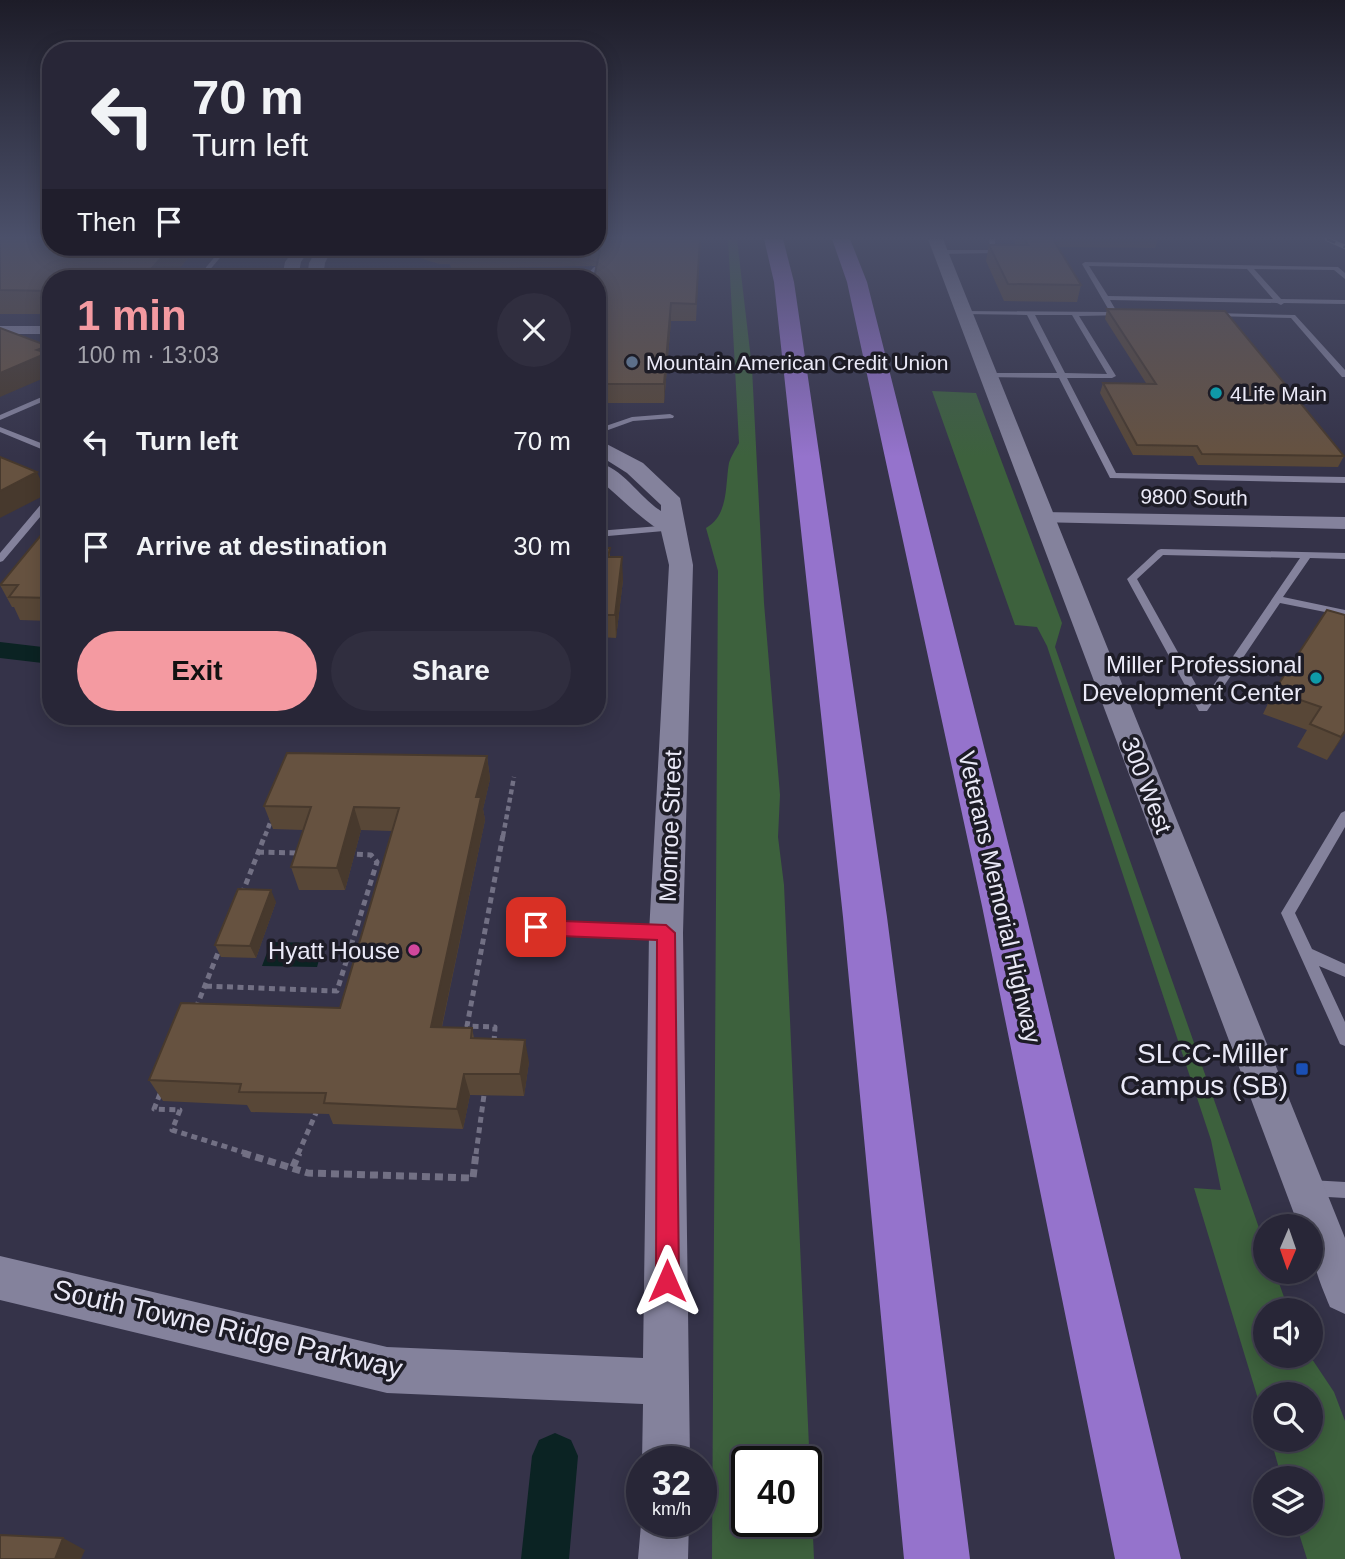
<!DOCTYPE html>
<meta charset="utf-8">
<style>
:root{--surface:#282637;--page:#302e3f;--text:#f1f3f6;--muted:#a5a5ad;--line:#444352;--accent:#f49aa1}
body{margin:0;font-family:Arial,sans-serif;background:var(--page);color:var(--text);height:100vh;display:flex;flex-direction:column;font-size:26px;white-space:nowrap}
*{box-sizing:border-box;margin:0}
p{font-size:23px;color:var(--muted)}
.icon{flex:none;width:38px;height:38px;fill:none;stroke:currentColor;stroke-width:2;stroke-linecap:round;stroke-linejoin:round}
.map{position:relative;flex:1;overflow:hidden}
.side{position:absolute;left:42px;top:270px;width:564px;height:455px;display:flex;flex-direction:column;background:var(--surface);border-radius:28px;box-shadow:0 4px 18px #0003,0 0 0 2px var(--line)}
.side>*{flex:none}
.top-card{position:absolute;left:42px;top:42px;width:564px;height:214px;border-radius:28px;box-shadow:0 4px 18px #0003,0 0 0 2px var(--line);background:#282637;color:var(--text);overflow:hidden}
.needle{width:46px;rotate:182deg}
.fabs{position:absolute;left:1253px;top:1214px;display:grid;gap:14px}
.fabs a{display:grid;place-items:center;width:70px;height:70px;border-radius:50%;background:var(--surface);box-shadow:0 4px 18px #0003,0 0 0 2px var(--line);font-size:35px}
.speed{position:absolute;left:626px;top:1446px;display:flex;gap:14px;font-size:35px;font-weight:700;text-align:center}
.speed>*{display:grid;place-content:center;width:91px;height:91px;border-radius:50%;background:var(--surface);box-shadow:0 4px 18px #0003,0 0 0 2px var(--line);line-height:1}
.speed small{font-size:18px;font-weight:400}
.speed .limit{border:4px solid #111;border-radius:10px;background:#fff;color:#111}
.pin{position:absolute;display:grid;place-items:center;width:60px;height:60px;color:#fff;margin:-30px;border-radius:14px;box-shadow:0 4px 10px #0006}
.me{position:absolute;width:77px;margin:-38px;rotate:0deg;stroke-linejoin:round;filter:drop-shadow(0 0 5px #0008)}
.turn{display:flex;align-items:center;gap:24px;height:147px;padding:0 35px;font-size:32px}
.turn .icon{width:91px;height:91px;stroke-width:2.5}
.turn b{display:block;font-size:49px;line-height:60px}
.then{display:flex;align-items:center;height:66px;padding:0 35px;background:#0003;gap:14px;font-size:26px}
.round{display:grid;place-items:center;flex:none;width:74px;height:74px;border-radius:37px;background:var(--page)}
.head{display:flex;align-items:center;justify-content:space-between;height:119px;padding:0 35px}
h1{font-size:42px;font-weight:600;line-height:52px;color:var(--accent)}
.primary-button{display:flex;gap:14px;margin-top:auto;padding:14px 35px}
.primary-button a{flex:1;height:80px;border-radius:42px;background:var(--accent);color:#111;font-size:28px;font-weight:600;line-height:80px;text-align:center}
.primary-button a+a{background:var(--page);color:var(--text)}
ul{padding:0;list-style:none}
li{display:flex;align-items:center;gap:21px;height:105px;padding:0 35px}
li div{flex:1}
li b{display:block;font-size:26px}
li em{font-style:normal}
.map>svg:first-child{display:block}
.green{fill:#3d613d;fill-rule:evenodd}
.water{fill:#0b2323}
.lines{fill:none;stroke-linecap:round;stroke-linejoin:round}
.canal{fill:#0b2323;fill-rule:evenodd}
.path-far2{stroke:#727084;stroke-width:4.5;stroke-dasharray:5 3.5;stroke-linecap:butt}
.path-far1{stroke:#727084;stroke-width:5;stroke-dasharray:6 4.5;stroke-linecap:butt}
.path{stroke:#727084;stroke-width:7;stroke-dasharray:8 5;stroke-linecap:butt}
.service{fill:#84829c;fill-rule:evenodd}
.minor{fill:#84829c;fill-rule:evenodd}
.tertiary{fill:#84829c;fill-rule:evenodd}
.motorway{fill:#9573cc;fill-rule:evenodd}
.rail-casing{stroke:#b4b3c3;stroke-width:4.5}
.rail{stroke:#1d1c26;stroke-width:2.5;stroke-dasharray:9;stroke-linecap:butt}
.wall{fill:#584737}
.shaded-wall{fill:#47392d}
.building{fill:#665240;stroke:#47392d;stroke-width:2}
.route{fill:#e11d48;stroke:#92132f;stroke-width:2}
.service-dot{fill:#5c6f8a;stroke:#1d1c26;stroke-width:2.5}
.culture-dot{fill:#0f9aa8;stroke:#1d1c26;stroke-width:2.5}
.hotel-dot{fill:#d1479c;stroke:#1d1c26;stroke-width:2.5}
.transit-dot{fill:#1a4fb4;stroke:#1d1c26;stroke-width:2.5}
.labels{text-anchor:middle;dominant-baseline:central;stroke-width:7;stroke-linejoin:round;paint-order:stroke}
.far-poi-label{font-size:21px;fill:#eae9f7;stroke:#1d1c26;text-anchor:start}
.far-street-label{font-size:21px;fill:#eae9f7;stroke:#1d1c26}
.poi-label{font-size:24px;fill:#eae9f7;stroke:#1d1c26;text-anchor:end}
.street-label{font-size:24px;fill:#eae9f7;stroke:#1d1c26}
.near-poi-label{font-size:28px;fill:#eae9f7;stroke:#1d1c26;text-anchor:end}
.near-street-label{font-size:28px;fill:#eae9f7;stroke:#1d1c26}
</style>
<div class="map">
<svg width="1345" height="1559" viewBox="0 0 1345 1559">
<rect width="100%" height="100%" fill="#353349"/>
<!-- green -->
<path class="green" d="M728 239H737L752 368 764 603 780 795 778 837 784 885 814 1559H712L718 571 706 528C729 515 725 485 729 463 731 456 736 449 739 443ZM747 1461H807V1521H747Z
M932 391 976 393 1062 623 1055 647 1265 1245V1272H1275L1289 1311H1265V1356H1310L1334 1392 1345 1421V1559H1307L1296 1524H1311V1479H1282L1271 1440H1311V1395H1265V1422L1194 1188 1221 1190 1211 1140 1047 646 1037 627 1015 625Z"/>
<!-- water -->
<path class="water" d="M271 942 324 943 317 967 262 966Z"/>
<g class="lines">
<!-- canal -->
<path class="canal" d="M0 642 51 648V664L0 658Z
M555 1433 571 1440 578 1456 569 1559H521L532 1456 539 1440Z"/>
<!-- path-far2 -->
<path class="path-far2" d="M265 836 272 818
M503 836 514 777"/>
<!-- path-far1 -->
<path class="path-far1" d="M258 852 299 853
M242 894 265 835
M206 986 337 991 377 862 371 855 350 854
M196 1008 220 948
M494 1042 495 1027 467 1026 503 835
M160 1094 154 1109 180 1110 172 1130 249 1154
M298 1154 316 1113
M476 1154 484 1095"/>
<!-- path -->
<path class="path" d="M243 1153 308 1173 473 1178 476 1153
M293 1167 299 1153"/>
<!-- service -->
<path class="service" d="M989 239H995V253L940 254 937 252 940 250H990Z
M223 247H229L203 278H197Z
M1085 262 1338 267 1345 273V279L1334 270 1254 269 1281 299 1345 300V304L1284 303 1281 305 1277 303 1110 300 1117 312 1125 313V315L1079 316 1116 376 1112 378H1067L1116 473 1345 477V483L1110 478 1059 378 984 377 983 375 987 373H1057L1027 315 963 314 959 312 961 311 1110 312 1082 264ZM1089 266 1247 269 1273 299 1108 296ZM1035 315H1072L1107 374 1065 373Z
M594 267 599 268 590 278H584Z
M452 271 454 272V274L439 278H429Z
M484 271 520 272 531 278 482 274V272Z
M1214 313 1295 315 1345 370V377H1342L1291 318 1212 316V314Z
M51 393V398L0 420V415Z
M670 414 674 416 673 418 633 421 597 434V429L632 417Z
M0 427 51 447V453L0 432Z
M51 495V504L3 561 0 562V553L48 496Z
M672 525 675 526V530L597 537V531Z
M1161 549 1345 553V559L1310 558 1283 597 1345 610V616L1280 603 1207 711H1199L1127 579 1158 550ZM1163 555 1300 558 1204 699 1137 579Z
M1345 811V827L1295 913 1312 949 1345 964V977L1319 966 1345 1022V1046L1340 1044 1281 913 1341 813Z
M536 921 666 927 671 929 673 933 671 937 666 939 536 933 531 931 529 927 531 923Z
M1310 1180 1345 1182V1198L1310 1196 1304 1194 1302 1188 1304 1182Z"/>
<!-- minor -->
<path class="minor" d="M0 326H51V334H0Z
M1042 512 1345 517V529L1035 522 1033 518 1035 514Z"/>
<!-- tertiary -->
<path class="tertiary" d="M928 239H943L1345 1238V1314L1330 1307C1317 1276 1311 1261 1311 1227H1299Z
M296 247H311L301 262 298 278H282L285 262Z
M318 247H333L325 263 323 278H307L309 263Z
M597 439 643 463 680 498 693 565 683 933 690 1461 642 1462 643 1404 387 1393 0 1300V1256L387 1347 643 1358 649 933 669 565 661 531C637 516 619 496 597 478V462C623 468 639 497 661 511V505L627 473 597 454Z
M642 1513V1521H689L688 1559H638Z"/>
<!-- motorway -->
<path class="motorway" d="M764 239H783L794 282 887 917 970 1559H904L843 917 774 282Z
M832 239H850L867 282 1024 906 1181 1559H1115L982 906 847 282Z"/>
<defs>
<path id="rail" d="M1327 239 1345 247"/>
</defs>
<!-- rail casing -->
<use href="#rail" class="rail-casing"/>
<!-- rail -->
<use href="#rail" class="rail"/>
</g>
<!-- wall -->
<path class="wall" d="M0 239 189 257 171 278H51V314H0Z
M597 239H700L696 321H671L664 403H597V266L451 269 450 264H439L411 255 398 247H597Z
M1013 239H1158L1155 248 1058 247 1081 285 1077 302 1004 301 986 261 989 245H1016Z
M1107 309 1344 456 1338 467 1198 465 1193 456 1133 455 1100 393 1103 383H1146L1105 319Z
M51 523V621L20 620 14 607H12L0 585Z
M597 548H610V557L623 580 616 638 600 637 599 647H597Z
M1345 615V733L1327 760 1297 747 1307 730 1263 714 1274 691Z
M487 756 490 779 483 809 485 820 442 1027 472 1028 474 1038 529 1062 524 1096 470 1095 463 1129 333 1124 329 1114 251 1112 247 1105 163 1101 149 1080 340 1008 392 831 361 830 345 890H299L291 867 303 830 273 829 264 806Z
M276 902 256 958 221 957 215 945Z"/>
<!-- shaded-wall -->
<path class="shaded-wall" d="M171 247H186L189 257 171 278H143Z
M671 303V321L664 403V384Z
M48 346 51 351V375L0 397V373L37 350Z
M37 472 47 494 0 518V491Z
M622 557 623 580 616 638 615 615Z
M599 615 600 637 599 647 598 625Z
M1345 731V733L1327 760Z
M487 756 490 779 483 809 485 820 437 1049 431 1027 476 797Z
M354 807 361 830 345 890 337 868Z
M271 890 276 902 256 958 250 946Z
M525 1040 529 1062 524 1096 520 1074Z
M464 1074 470 1095 463 1129 457 1109Z
M63 1538 85 1550 81 1559H55Z"/>
<!-- building -->
<path class="building" d="M0 239H51V247H171L143 278H51V291L0 290Z
M597 239H700L696 304 671 303 664 384H597V278H594L600 250 448 252 451 247H436H597Z
M1025 239H1053L1081 285 1008 284 989 245H1028Z
M1107 309 1225 311 1344 456 1202 454 1197 446 1137 445 1103 383 1156 384Z
M0 328 48 346 37 350 47 353 0 373Z
M0 457 37 472 0 491Z
M51 523V598L9 597 18 585H0Z
M597 548H610L608 557H622L615 615H599L598 625H597Z
M1327 610 1345 615V731L1341 737 1310 724 1321 707 1274 691Z
M287 753 487 756 476 797H481L431 1027 472 1028 471 1038 525 1040 520 1074H464L457 1109 324 1103 326 1093 239 1092 241 1084 149 1080 181 1003 340 1008 399 808 354 807 337 868 291 867 311 807 264 806Z
M238 889 271 890 250 946 215 945Z
M0 1535 63 1538 55 1559H0Z"/>
<!-- sky -->
<linearGradient id="sky" x2="0" y2="1"><stop stop-color="#1d1c28"/><stop offset="0.52" stop-color="#4b506a"/><stop offset="1" stop-color="#4b506a" stop-opacity="0"/></linearGradient>
<rect width="1345" height="457" fill="url(#sky)"/>
<!-- route -->
<path class="route" d="M536 920 666 925 675 933 679 1281 675 1289 667 1292 659 1289 656 1281 657 940 536 935 527 927Z"/>
<!-- markers -->
<circle class="service-dot" cx="632" cy="362" r="7"/>
<g class="culture-dot">
<circle cx="1216" cy="393" r="7"/>
<circle cx="1316" cy="678" r="7"/>
</g>
<circle class="hotel-dot" cx="414" cy="950" r="7"/>
<rect class="transit-dot" x="1295" y="1062" width="14" height="14" rx="3.5"/>
<g class="labels">
<!-- far-poi labels -->
<g class="far-poi-label">
<text x="646" y="362">Mountain American Credit Union</text>
<text x="1230" y="393">4Life Main</text>
</g>
<!-- far-street labels -->
<g class="far-street-label">
<text transform="translate(1194 497) rotate(1)">9800 South</text>
</g>
<!-- poi labels -->
<g class="poi-label">
<text x="1302" y="664">Miller Professional<tspan x="1302" dy="28">Development Center</tspan></text>
<text x="400" y="950">Hyatt House</text>
</g>
<!-- street labels -->
<g class="street-label">
<text transform="translate(1147 785) rotate(69)">300 West</text>
<text transform="translate(670 826) rotate(-88)">Monroe Street</text>
<text transform="translate(1000 897) rotate(77)">Veterans Memorial Highway</text>
</g>
<!-- near-poi labels -->
<g class="near-poi-label">
<text x="1288" y="1053">SLCC-Miller<tspan x="1288" dy="32">Campus (SB)</tspan></text>
</g>
<!-- near-street labels -->
<g class="near-street-label">
<text transform="translate(228 1329) rotate(13)">South Towne Ridge Parkway</text>
</g>
</g>
</svg>
<div class="fabs">
<a><svg class="needle" viewBox="-14 -14 28 28"><path d="M0-13l5 13h-10z" fill="#e53935"/><path d="M0 13l5-13h-10z" fill="#a5a5ad"/></svg></a>
<a><svg class="icon" aria-label="sound" viewBox="0 0 24 24"><path d="M4 9h4l5-4v14l-5-4H4zM17 9q2 3 0 6"/></svg></a>
<a><svg class="icon" aria-label="search" viewBox="0 0 24 24"><circle cx="10" cy="10" r="6"/><path d="M15 15l6 6"/></svg></a>
<a><svg class="icon" aria-label="layers" viewBox="0 0 24 24"><path d="M12 4l9 5-9 5-9-5zM3 14l9 5 9-5"/></svg></a>
</div>
<div class="speed"><div>32<small>km/h</small></div><div class="limit">40</div></div>
<div class="pin" style="left:536px;top:927px;background:#d93025"><svg class="icon" aria-label="arrive" viewBox="0 0 24 24"><path d="M6 21V4h12l-3 4 3 4H6"/></svg></div>
<svg class="me" style="left:667px;top:1281px" viewBox="-20 -20 40 40"><path d="M0-17L14 15 0 8-14 15z" fill="#e11d48" stroke="#fff" stroke-width="4"/></svg>
<div class="top-card">
<div class="turn"><svg class="icon" aria-label="left" viewBox="0 0 24 24"><path d="M17 20v-9H6M10 6l-5 5 5 5"/></svg><div><b>70 m</b>Turn left</div></div>
<div class="then">Then<svg class="icon" aria-label="arrive" viewBox="0 0 24 24"><path d="M6 21V4h12l-3 4 3 4H6"/></svg></div>
</div>
<section class="side">
<div class="head"><div><h1>1 min</h1><p>100 m · 13:03</p></div><a class="round"><svg class="icon" aria-label="close" viewBox="0 0 24 24"><path d="M6 6l12 12M18 6L6 18"/></svg></a></div>
<ul>
<li><svg class="icon" aria-label="left" viewBox="0 0 24 24"><path d="M17 20v-9H6M10 6l-5 5 5 5"/></svg><div><b>Turn left</b></div><em>70 m</em></li>
<li><svg class="icon" aria-label="arrive" viewBox="0 0 24 24"><path d="M6 21V4h12l-3 4 3 4H6"/></svg><div><b>Arrive at destination</b></div><em>30 m</em></li>
</ul>
<div class="primary-button"><a>Exit</a><a>Share</a></div>
</section>
</div>
